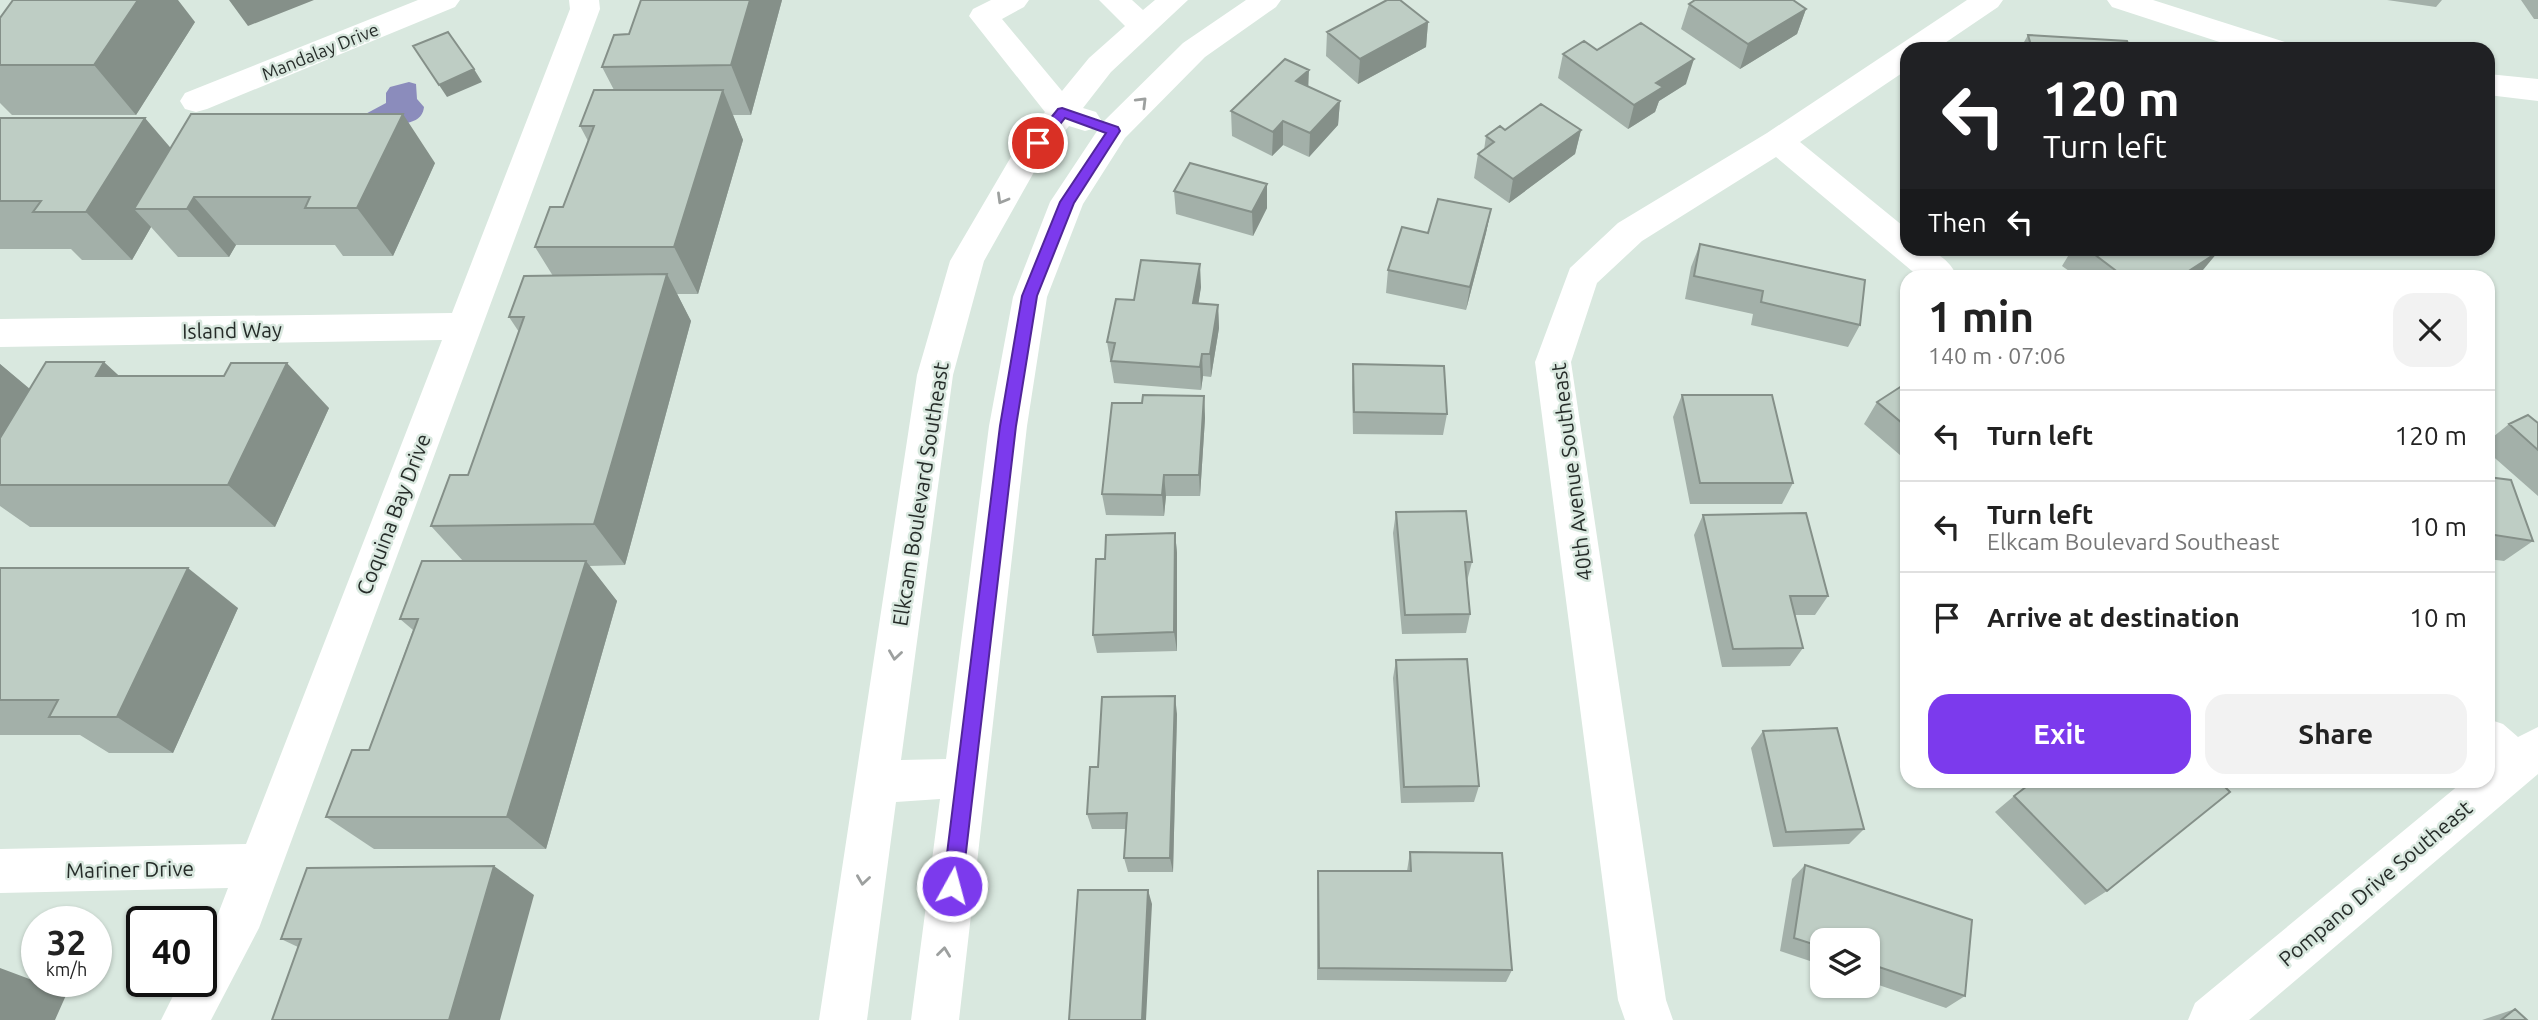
<!DOCTYPE html>
<meta charset="utf-8">
<style>
:root{--surface:#fff;--page:#f2f2f2;--text:#222;--muted:#767676;--line:#e0e0e0;--accent:#7c3aed}
body{margin:0;font-family:Ubuntu,sans-serif;background:var(--page);color:var(--text);height:100vh;display:flex;flex-direction:column;font-size:26px;white-space:nowrap}
*{box-sizing:border-box;margin:0}
p{font-size:23px;color:var(--muted)}
.icon{flex:none;width:38px;height:38px;fill:none;stroke:currentColor;stroke-width:2;stroke-linecap:round;stroke-linejoin:round}
.map{position:relative;flex:1;overflow:hidden}
.details{position:absolute;left:1900px;top:270px;width:595px;height:518px;display:flex;flex-direction:column;background:var(--surface);border-radius:21px;box-shadow:0 2px 5px #0004}
.details>*{flex:none}
.banner{position:absolute;left:1900px;top:42px;width:595px;height:214px;border-radius:21px;box-shadow:0 2px 5px #0004;background:#202124;color:#fff;overflow:hidden}
.tools{position:absolute;left:1810px;top:928px;display:grid;gap:14px}
.tools a{display:grid;place-items:center;width:70px;height:70px;border-radius:14px;background:var(--surface);box-shadow:0 2px 5px #0004;font-size:35px}
.speed{position:absolute;left:21px;top:906px;display:flex;gap:14px;font-size:35px;font-weight:700;text-align:center}
.speed>*{display:grid;place-content:center;width:91px;height:91px;border-radius:50%;background:var(--surface);box-shadow:0 2px 5px #0004;line-height:1}
.speed small{font-size:18px;font-weight:400}
.speed .limit{border:4px solid #111;border-radius:10px;background:#fff;color:#111}
.pin{position:absolute;display:grid;place-items:center;width:60px;height:60px;color:#fff;margin:-30px;border:4px solid #fff;border-radius:50%;box-shadow:0 2px 7px #0007}
.me{position:absolute;width:77px;margin:-38px;rotate:7deg;stroke-linejoin:round;filter:drop-shadow(0 0 5px #0008)}
.turn{display:flex;align-items:center;gap:24px;height:147px;padding:0 28px;font-size:32px}
.turn .icon{width:91px;height:91px;stroke-width:2.5}
.turn b{display:block;font-size:49px;line-height:60px}
.then{display:flex;align-items:center;height:66px;padding:0 28px;background:#0003;gap:14px;font-size:26px}
.round{display:grid;place-items:center;flex:none;width:74px;height:74px;border-radius:21px;background:var(--page)}
.headline{display:flex;align-items:center;justify-content:space-between;height:119px;padding:0 28px}
h1{font-size:42px;font-weight:700;line-height:52px}
.cta{display:flex;gap:14px;margin-top:auto;padding:14px 28px}
.cta a{flex:1;height:80px;border-radius:21px;background:var(--accent);color:#fff;font-size:28px;font-weight:700;line-height:80px;text-align:center}
.cta a+a{background:var(--page);color:var(--text)}
ul{padding:0;list-style:none}
li{display:flex;align-items:center;gap:21px;height:91px;padding:0 28px;border-top:2px solid var(--line)}
li div{flex:1}
li b{display:block;font-size:26px}
li em{font-style:normal}
.map>svg:first-child{display:block}
.water{fill:#8b8cbc}
.lines{fill:none;stroke-linecap:round;stroke-linejoin:round}
.minor{fill:#fff;fill-rule:evenodd}
.wall{fill:#a3b0a9}
.shaded-wall{fill:#859089}
.building{fill:#becdc4;stroke:#859089;stroke-width:2}
.oneway{stroke:#9da09f}
.route{fill:#7c3aed;stroke:#51269a;stroke-width:2}
.labels{text-anchor:middle;dominant-baseline:central;stroke-width:5;stroke-linejoin:round;paint-order:stroke}
.far-street-label{font-size:18px;fill:#262c29;stroke:#d9e8df}
.street-label{font-size:21px;fill:#262c29;stroke:#d9e8df}
</style>
<div class="map">
<svg width="2538" height="1020" viewBox="0 0 2538 1020">
<rect width="100%" height="100%" fill="#d9e8df"/>
<!-- water -->
<path class="water" d="M409 82 416 84 417 99 424 107C421 134 376 120 358 118L386 103V93L390 87Z"/>
<g class="lines">
<!-- minor -->
<path class="minor" d="M418 0H460L455 7 207 109 196 112 185 109 180 101 185 93Z
M569 0H599L600 9 259 928 211 1020H161L180 982H201V945L218 914 228 888 0 893V849L246 844 442 340 0 347V319L452 313 570 9Z
M991 0H1029L1024 7 1002 19 1062 91 1089 58 1125 26 1099 0H1132L1143 10 1155 0H1188L1111 72 1083 108 1096 112 1101 120 1096 128 1085 131 1069 126 1038 165 984 261 953 375 901 760 946 759 989 426 1013 297 1050 202 1103 122 1183 43 1246 0H1281L1276 7 1205 57 1125 138 1083 204 1047 297 1027 426 959 1020H911L940 799 896 802 867 1020H819L917 375 950 261 1015 150 1045 112 969 16 973 9Z
M1967 0H2003L1998 7 1936 49H1908V69L1800 142 1908 230V248C1929 248 1947 255 1957 276H1918L1776 157 1642 241 1597 283 1571 362 1666 1000 1673 1020H1625L1618 1000 1535 362 1570 268 1618 223 1767 133Z
M2107 0H2153L2285 42 2289 49H2241L2112 7Z
M2488 74 2538 79V101L2488 95Z
M2488 719 2503 724 2518 737 2538 727V774L2249 1020H2188L2195 1003 2465 780H2488Z"/>
</g>
<!-- wall -->
<path class="wall" d="M641 0H782L751 115H733L743 140 698 294H677L691 321 625 565 589 566 617 601 546 849H374L326 817 369 750 413 630 400 619 463 561 431 526 468 475 519 332 509 317 553 276 535 247 563 207 588 141 580 126 614 90 602 67 629 34Z
M2387 0H2442L2436 7Z
M2521 0H2538V19H2534Z
M1689 4 1806 9 1797 34 1740 69 1681 29Z
M0 18 195 22 136 115H12L0 103Z
M1428 22 1426 47 1358 84 1326 56 1327 32Z
M2028 35 2130 49H2020Z
M1597 50 1686 84 1659 101 1655 112 1628 129 1558 78 1563 54Z
M1308 87 1340 101 1338 125 1309 157 1283 145 1272 156 1232 136 1231 111Z
M0 118 171 148 435 163 393 256H343L335 245H236L229 257H178L151 227 132 260H82L71 249H0Z
M1505 130H1581L1575 154 1509 203 1474 178 1478 154 1484 150 1486 136Z
M1174 191 1267 208 1253 236 1176 214Z
M1491 209 1486 233 1466 310 1386 293 1388 270 1428 233Z
M1700 244 1860 325 1848 347 1751 325 1753 314 1685 299 1691 267Z
M2073 248H2213L2198 276H2076L2062 266Z
M1201 287 1198 303 1218 305 1219 328 1211 377 1203 376 1201 390 1114 383 1107 342 1134 300Z
M0 364 30 389 119 376 329 408 275 527H30L0 506Z
M1353 364 1447 414 1443 435 1353 434 1352 387Z
M1908 382V462L1864 424 1877 402Z
M1682 395 1793 483 1782 504H1690L1673 417Z
M1204 396 1205 418 1200 496H1166L1164 516 1106 515 1102 494 1142 403Z
M2538 423V496L2488 452V441L2509 424Z
M2488 477 2533 541 2504 561 2488 559Z
M1396 512 1472 562 1467 581 1470 614 1466 633 1402 634 1393 533Z
M1703 515 1828 596 1815 615H1795L1803 648 1790 666 1722 667 1694 535Z
M1175 533 1177 553V651L1097 653 1093 635 1105 559Z
M0 568 238 608 173 753H109L80 735H0Z
M1396 660 1479 786 1474 802 1401 803 1393 678Z
M1177 714 1173 872H1128L1124 858 1126 829H1092L1087 814 1098 767Z
M1763 731 1864 829 1849 844 1773 847 1751 748Z
M2014 796 2107 891 2085 905 1995 812Z
M1410 852 1512 970 1506 982 1317 980V885L1318 871H1407Z
M1805 865 1965 996 1946 1008 1867 981V940H1822V965L1780 951 1792 879Z
M534 895 298 947 281 939Z
M2515 1009 2527 1020H2482Z"/>
<!-- shaded-wall -->
<path class="shaded-wall" d="M138 0H178L195 22 136 115 94 65Z
M229 0H314L248 26Z
M750 0H782L751 115 731 65Z
M1806 9 1797 34 1740 69 1748 44Z
M1428 22 1426 47 1358 84 1360 59Z
M1694 59 1686 84 1659 101 1655 112 1628 129 1634 105 1656 83Z
M474 69 482 82 447 97 439 85Z
M1309 70 1308 94 1296 81Z
M723 90 743 140 698 294 674 247Z
M1340 101 1338 125 1309 157 1310 133Z
M403 114 435 163 393 256 357 208Z
M145 118 187 167 134 209 151 227 132 260 86 212Z
M1283 121V145L1272 156 1273 132Z
M1581 130 1575 154 1509 203 1513 179Z
M1267 184V208L1253 236 1252 212Z
M194 197 236 245 229 257 187 209Z
M1491 209 1486 233 1466 310 1470 287Z
M2218 252 2198 276H2181Z
M1200 264 1201 287 1195 326 1193 303Z
M667 274 691 321 625 565 594 524Z
M1218 305 1219 328 1211 377 1210 354Z
M1202 354 1203 376 1201 390 1200 367Z
M104 362 153 407 96 376Z
M287 363 329 408 275 527 228 485Z
M0 364 51 407 0 485Z
M1204 396 1205 418 1200 496 1199 475Z
M1164 475 1166 496 1164 516 1162 495Z
M1175 533 1177 553V651L1174 632Z
M586 561 617 601 546 849 507 817Z
M188 568 238 608 173 753 117 717Z
M1175 696 1177 714 1173 872 1170 858Z
M494 866 534 895 500 1020H449Z
M1148 890 1152 904 1146 1020H1142Z
M0 968 67 993 55 1020H0Z"/>
<!-- building -->
<path class="building" d="M13 0H138L94 65H0V18Z
M641 0H750L731 65 602 67 614 35 629 34Z
M1387 0H1400L1428 22 1360 59 1327 32Z
M1695 0H1793L1806 9 1748 44 1689 4Z
M1641 23 1694 59 1656 83 1663 87 1634 105 1563 54 1584 41 1597 50Z
M448 32 474 69 439 85 413 46Z
M2028 35 2127 41 2130 49H2032Z
M1285 59 1309 70 1296 81 1340 101 1310 133 1283 121 1273 132 1231 111Z
M594 90H723L674 247H535L550 207H563L594 126H580Z
M1541 104 1581 130 1513 179 1478 154 1494 142 1486 136 1500 126 1505 130Z
M191 114H403L357 208H305L310 197H194L187 209H134Z
M0 118H145L86 212H33L41 201H0Z
M1190 163 1267 184 1252 212 1174 191Z
M1438 199 1491 209 1470 287 1388 270 1402 227 1428 233Z
M1700 244 1865 280 1860 325 1761 302 1763 291 1694 276Z
M2086 248H2213L2218 252 2181 276H2123Z
M1141 260 1200 264 1193 303 1218 305 1210 354H1202L1200 367 1111 361 1115 343 1107 342 1116 299 1134 300Z
M667 274 594 524 431 526 450 475H468L524 317H509L524 276Z
M46 362H104L96 376H224L231 363H287L228 485H0V438Z
M1353 364 1444 366 1447 414 1354 412Z
M1908 382V428L1877 402Z
M1143 395 1204 396 1199 475H1164L1162 495 1102 494 1112 403H1142Z
M1682 395H1772L1793 483H1700Z
M2528 415 2538 423V450L2509 424Z
M2488 477 2511 480 2533 541 2488 534Z
M1466 511 1472 562H1465L1470 614 1405 615 1396 512Z
M1806 513 1828 596H1790L1803 648 1733 649 1703 515Z
M1175 533 1174 632 1093 635 1096 559H1105L1106 535Z
M422 561H586L507 817H326L352 750H369L418 619H400Z
M0 568H188L117 717H49L58 700H0Z
M1467 659 1479 786 1404 787 1396 660Z
M1175 696 1170 858H1124L1127 813 1087 814 1090 767H1098L1102 697Z
M1837 728 1864 829 1786 832 1763 731Z
M2035 780H2218L2230 792 2107 891 2014 796Z
M1410 852 1502 853 1512 970 1319 968 1318 871H1411Z
M1805 865 1972 920 1965 996 1867 963V940H1822V947L1794 938Z
M494 866 449 1020H272L301 939H281L307 868Z
M1078 890H1148L1142 1020H1069Z
M2515 1009 2527 1020H2501Z"/>
<!-- one-way arrows -->
<defs><path id="oneway-chevron" d="M-2-3.5L2.5 0L-2 3.5" fill="none" stroke-width="1.6" stroke-linecap="round" stroke-linejoin="round" transform="scale(1.75)"/></defs>
<g class="oneway">
<use href="#oneway-chevron" transform="translate(1142 102) rotate(-45)"/>
<use href="#oneway-chevron" transform="translate(1002 199) rotate(120)"/>
<use href="#oneway-chevron" transform="translate(895 655) rotate(98)"/>
<use href="#oneway-chevron" transform="translate(863 880) rotate(98)"/>
<use href="#oneway-chevron" transform="translate(944 952) rotate(-83)"/>
</g>
<!-- route -->
<path class="route" d="M1062 108 1118 127 1120 131 1074 203 1037 296 1016 426 962 886 959 892 952 895 946 892 943 886 1000 426 1022 296 1060 202 1106 133 1065 118 1043 146H1033V140L1058 109Z"/>
<g class="labels">
<!-- far-street labels -->
<g class="far-street-label">
<text transform="translate(320 51) rotate(-22)">Mandalay Drive</text>
</g>
<!-- street labels -->
<g class="street-label">
<text transform="translate(232 330) rotate(-1)">Island Way</text>
<text transform="translate(1571 472) rotate(-97)">40th Avenue Southeast</text>
<text transform="translate(920 494) rotate(-81)">Elkcam Boulevard Southeast</text>
<text transform="translate(393 514) rotate(-69)">Coquina Bay Drive</text>
<text transform="translate(130 869) rotate(-1)">Mariner Drive</text>
<text transform="translate(2375 883) rotate(-40)">Pompano Drive Southeast</text>
</g>
</g>
</svg>
<div class="tools">
<a><svg class="icon" aria-label="layers" viewBox="0 0 24 24"><path d="M12 4l9 5-9 5-9-5zM3 14l9 5 9-5"/></svg></a>
</div>
<div class="speed"><div>32<small>km/h</small></div><div class="limit">40</div></div>
<div class="pin" style="left:1038px;top:143px;background:#d93025"><svg class="icon" aria-label="arrive" viewBox="0 0 24 24"><path d="M6 21V4h12l-3 4 3 4H6"/></svg></div>
<svg class="me" style="left:952px;top:886px" viewBox="-20 -20 40 40"><circle r="17" fill="#7c3aed" stroke="#fff" stroke-width="3"/><path d="M0-11L8 9 0 5-8 9z" fill="#fff"/></svg>
<div class="banner">
<div class="turn"><svg class="icon" aria-label="left" viewBox="0 0 24 24"><path d="M17 20v-9H6M10 6l-5 5 5 5"/></svg><div><b>120 m</b>Turn left</div></div>
<div class="then">Then<svg class="icon" aria-label="left" viewBox="0 0 24 24"><path d="M17 20v-9H6M10 6l-5 5 5 5"/></svg></div>
</div>
<section class="details">
<div class="headline"><div><h1>1 min</h1><p>140 m · 07:06</p></div><a class="round"><svg class="icon" aria-label="close" viewBox="0 0 24 24"><path d="M6 6l12 12M18 6L6 18"/></svg></a></div>
<ul>
<li><svg class="icon" aria-label="left" viewBox="0 0 24 24"><path d="M17 20v-9H6M10 6l-5 5 5 5"/></svg><div><b>Turn left</b></div><em>120 m</em></li>
<li><svg class="icon" aria-label="left" viewBox="0 0 24 24"><path d="M17 20v-9H6M10 6l-5 5 5 5"/></svg><div><b>Turn left</b><p>Elkcam Boulevard Southeast</p></div><em>10 m</em></li>
<li><svg class="icon" aria-label="arrive" viewBox="0 0 24 24"><path d="M6 21V4h12l-3 4 3 4H6"/></svg><div><b>Arrive at destination</b></div><em>10 m</em></li>
</ul>
<div class="cta"><a>Exit</a><a>Share</a></div>
</section>
</div>
